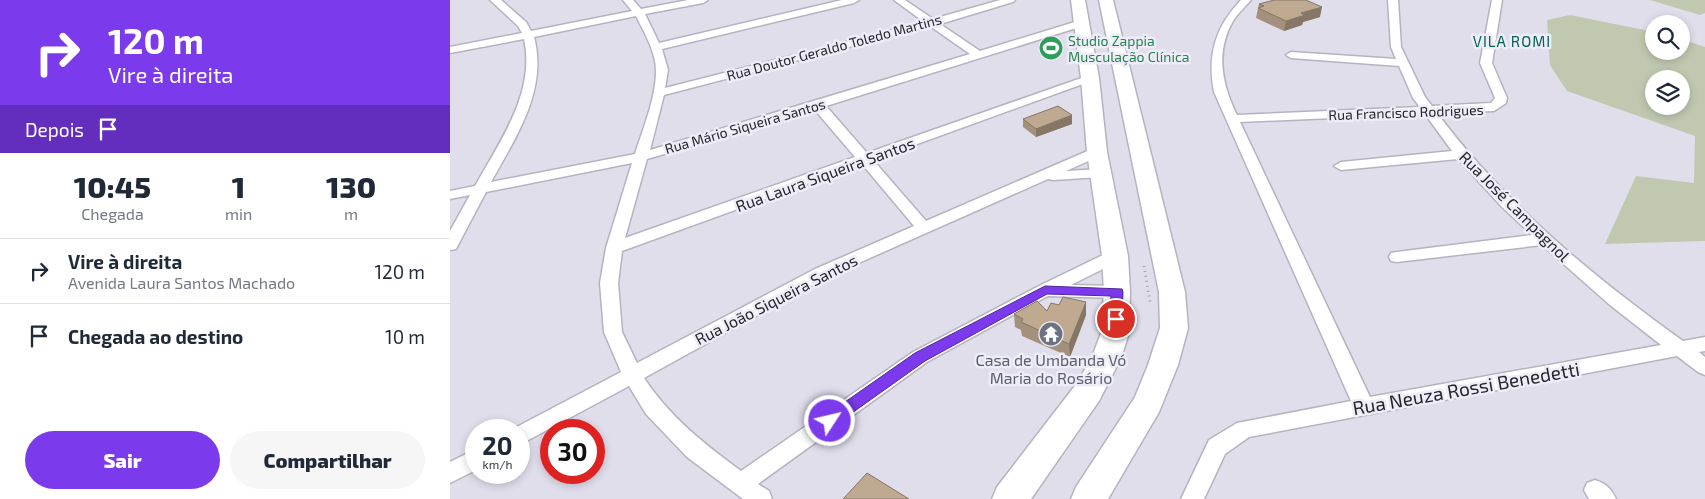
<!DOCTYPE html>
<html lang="pt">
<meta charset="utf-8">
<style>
:root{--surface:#fff;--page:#f6f6f7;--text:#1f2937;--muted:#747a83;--line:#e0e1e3;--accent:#7c3aed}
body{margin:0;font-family:"Exo 2",sans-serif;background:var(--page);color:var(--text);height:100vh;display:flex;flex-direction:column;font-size:19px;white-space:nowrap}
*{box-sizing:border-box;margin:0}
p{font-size:16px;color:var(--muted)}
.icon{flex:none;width:28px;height:28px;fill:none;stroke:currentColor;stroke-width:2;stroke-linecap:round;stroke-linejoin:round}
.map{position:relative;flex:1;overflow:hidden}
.sheet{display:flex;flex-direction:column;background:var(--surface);width:450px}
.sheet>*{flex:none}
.banner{background:#7c3aed;color:#fff;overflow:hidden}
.tools{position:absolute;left:1195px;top:15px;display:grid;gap:10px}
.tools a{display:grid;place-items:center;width:45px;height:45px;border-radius:50%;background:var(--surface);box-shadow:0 2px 8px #0003;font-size:25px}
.speed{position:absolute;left:15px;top:419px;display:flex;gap:10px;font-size:25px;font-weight:700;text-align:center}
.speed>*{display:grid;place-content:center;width:65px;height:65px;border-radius:50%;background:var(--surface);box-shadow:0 2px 8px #0003;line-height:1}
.speed small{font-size:12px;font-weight:400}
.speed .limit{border:8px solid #d22;background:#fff;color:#111}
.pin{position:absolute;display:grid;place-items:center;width:42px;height:42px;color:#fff;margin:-21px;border:2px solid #fff;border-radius:50%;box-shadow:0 1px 5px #0007}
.me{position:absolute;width:55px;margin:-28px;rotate:55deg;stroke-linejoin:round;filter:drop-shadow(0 0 4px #0008)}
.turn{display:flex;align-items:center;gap:18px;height:105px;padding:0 25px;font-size:22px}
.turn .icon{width:65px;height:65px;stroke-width:2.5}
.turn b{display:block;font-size:35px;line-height:42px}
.then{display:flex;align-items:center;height:48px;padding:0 25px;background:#0003;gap:10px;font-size:19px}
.eta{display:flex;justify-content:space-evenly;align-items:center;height:85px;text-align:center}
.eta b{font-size:30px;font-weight:800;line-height:35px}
.cta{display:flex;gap:10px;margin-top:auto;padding:10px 25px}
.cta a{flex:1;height:58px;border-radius:30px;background:var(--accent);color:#fff;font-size:20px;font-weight:800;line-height:58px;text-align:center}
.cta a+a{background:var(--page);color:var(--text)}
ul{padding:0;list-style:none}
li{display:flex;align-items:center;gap:15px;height:65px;padding:0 25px;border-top:1px solid var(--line)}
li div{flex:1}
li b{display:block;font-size:19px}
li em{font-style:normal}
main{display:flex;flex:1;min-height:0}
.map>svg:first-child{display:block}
.green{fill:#c0c9b0;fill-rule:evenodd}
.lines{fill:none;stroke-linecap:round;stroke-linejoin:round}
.minor-casing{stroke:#b5b3bf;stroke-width:3}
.primary-casing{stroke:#b5b3bf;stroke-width:3}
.path{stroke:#a5a4ae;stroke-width:3;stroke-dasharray:1 4;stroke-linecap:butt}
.minor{fill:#fff;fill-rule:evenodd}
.primary{fill:#fff;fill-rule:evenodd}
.wall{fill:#a4917d}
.shaded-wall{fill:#867666}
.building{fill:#bfa991;stroke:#867666}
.route{fill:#7c3aed;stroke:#51269a}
.labels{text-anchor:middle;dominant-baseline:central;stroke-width:5;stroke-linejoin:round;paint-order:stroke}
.far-leisure-label{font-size:14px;fill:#27864d;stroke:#edecf8;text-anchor:start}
.far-street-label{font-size:14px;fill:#26262a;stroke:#edecf8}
.far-neighbourhood-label{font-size:15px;letter-spacing:1px;fill:#086355;stroke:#edecf8}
.street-label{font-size:16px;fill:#26262a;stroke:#edecf8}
.worship-label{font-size:16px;fill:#5b616d;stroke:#edecf8}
.near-street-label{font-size:19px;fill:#26262a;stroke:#edecf8}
</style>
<main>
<section class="sheet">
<div class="banner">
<div class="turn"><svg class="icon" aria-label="right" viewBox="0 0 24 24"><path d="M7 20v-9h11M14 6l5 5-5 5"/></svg><div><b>120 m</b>Vire à direita</div></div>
<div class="then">Depois<svg class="icon" aria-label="arrive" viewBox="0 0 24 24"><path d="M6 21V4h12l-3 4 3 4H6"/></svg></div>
</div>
<div class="eta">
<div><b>10:45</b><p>Chegada</p></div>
<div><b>1</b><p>min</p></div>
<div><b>130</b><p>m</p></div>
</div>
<ul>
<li><svg class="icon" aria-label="right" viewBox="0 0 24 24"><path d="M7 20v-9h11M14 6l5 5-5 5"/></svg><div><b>Vire à direita</b><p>Avenida Laura Santos Machado</p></div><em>120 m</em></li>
<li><svg class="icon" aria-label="arrive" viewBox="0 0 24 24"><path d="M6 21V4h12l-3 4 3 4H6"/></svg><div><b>Chegada ao destino</b></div><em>10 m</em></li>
</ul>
<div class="cta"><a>Sair</a><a>Compartilhar</a></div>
</section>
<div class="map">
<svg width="1255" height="499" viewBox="0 0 1255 499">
<rect width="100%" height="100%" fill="#e0deeb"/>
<!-- green -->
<path class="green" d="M1200 0H1255V13L1250 15Z
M1120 15 1204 32V51H1231V39L1255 47V241L1155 244 1186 176 1244 183 1245 136 1117 91 1100 65 1097 20ZM1204 79H1231V106H1204Z"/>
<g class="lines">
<defs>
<path id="minor" d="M40 0H51L76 22 81 31 182 11 173 0H183L191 9 238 0H258L253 3 195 14 209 43 392 0H409L404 3 212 49 218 70 215 88 474 22 444 0H455L483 19 550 0H565L563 2 490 24 530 51 628 21H636L637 23 636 25 376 106 417 153 640 75 644 76 646 78 644 80 423 160 476 221 642 149H652L654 152 652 155 616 171 651 169 656 170 658 173 656 176 651 177 603 180 598 179 377 277 194 378C220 417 253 443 291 471L463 352 589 286 659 252 665 251 671 252 673 256 671 260 621 285 667 286 673 288 676 292 673 296 667 298 598 296 477 362 308 484 319 491 322 499H293L237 457 196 414 179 386 69 445V430H61L171 372 154 332 150 283 156 248 182 163 36 192 8 245 6 249 0 250V231L20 195 0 199V191L25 186C50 141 86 92 74 39L0 53V47L72 33 68 26ZM186 16C194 32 206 52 206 71 206 97 193 129 185 154L41 182C66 137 98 90 84 37ZM480 26 520 54 200 150 214 95ZM365 110 405 157 175 238 197 159ZM412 164 464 226 365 269 187 363 172 332 168 283 172 251Z
M791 0H801C795 7 788 13 783 21 765 52 772 85 787 115L970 107 963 98 949 66 841 58 836 55 841 52 946 59 941 47 938 0H948L951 47 975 97 982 106 1041 103 1045 98 1030 63 1042 0H1052L1042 63 1057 98 1056 103 1044 111 987 113C1054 203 1142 276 1233 341L1255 337V351L1249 352 1255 357V375L1248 372 1227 356 799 437 775 454 754 499H731L759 440 787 423 901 401 764 92C757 56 765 27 791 0ZM975 114 1002 151 891 162 884 166 891 170 1008 159 1052 207 1082 235 947 252 941 253 939 257 941 261 947 262 1092 245 1160 305 1211 345 920 397 790 122Z
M26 449V470L0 483V462Z
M1145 480C1155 483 1162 489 1166 499H1139L1134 490 1137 483Z"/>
<path id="primary" d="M621 0H635L649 78 657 152 678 256 680 292 679 333 671 358 649 401 581 499H542L547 487 627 383 642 357 651 333 654 292 652 256 637 152 631 78Z
M649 0H663L735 292 738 328 728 365 709 412 658 499H621L626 487 685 397 698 365 710 328 709 292Z"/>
</defs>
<!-- minor casing -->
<use href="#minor" class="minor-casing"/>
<!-- primary casing -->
<use href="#primary" class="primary-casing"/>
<!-- path -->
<path class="path" d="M694 266 700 302"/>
<!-- minor -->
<use href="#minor" class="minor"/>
<!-- primary -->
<use href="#primary" class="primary"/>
</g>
<!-- wall -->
<path class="wall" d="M809 4 870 17 853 22 852 25 834 31 806 18Z
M622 115V124L586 137 573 127V119Z
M636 302V315L620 357 572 336 571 330 565 327 564 314 597 311 609 305Z"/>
<!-- shaded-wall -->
<path class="shaded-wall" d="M872 7 870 17 853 22 852 25 834 31 836 21 851 13Z
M622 115V124L586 137V129Z
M636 302V315L620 357 619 344Z"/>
<!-- building -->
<path class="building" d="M824 0H856L872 7 851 13 855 15 836 21 808 8 814 6 809 4Z
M608 106 622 115 586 129 573 119Z
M613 297 636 302 619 344 571 322 573 319 564 314 587 301 597 311 601 303 609 305Z
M417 473 459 499H393Z"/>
<!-- route -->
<path class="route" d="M595 286 672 289 673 292 672 319 670 323H661L660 319 661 296 597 294 475 361 385 425 380 427 375 425 373 421 375 416 465 353Z"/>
<!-- icons -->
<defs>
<symbol id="stadium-disc" viewBox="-11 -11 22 22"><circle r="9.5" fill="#2e9e5b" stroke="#edecf8"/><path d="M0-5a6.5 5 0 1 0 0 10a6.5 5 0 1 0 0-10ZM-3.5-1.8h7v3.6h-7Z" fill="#fff"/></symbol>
<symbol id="temple-disc" viewBox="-11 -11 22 22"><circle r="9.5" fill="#6b7280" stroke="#edecf8"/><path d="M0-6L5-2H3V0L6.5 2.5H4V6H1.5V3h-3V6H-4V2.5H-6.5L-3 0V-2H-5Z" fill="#fff"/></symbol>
</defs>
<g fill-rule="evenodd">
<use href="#stadium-disc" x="587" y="34" width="28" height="28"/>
<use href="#temple-disc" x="587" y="320" width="28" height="28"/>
</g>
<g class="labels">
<!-- far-leisure labels -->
<g class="far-leisure-label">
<text x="618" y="40">Studio Zappia<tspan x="618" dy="16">Musculação Clínica</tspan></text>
</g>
<!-- far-street labels -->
<g class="far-street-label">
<text transform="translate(384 47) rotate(-15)">Rua Doutor Geraldo Toledo Martins</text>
<text transform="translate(956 112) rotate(-2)">Rua Francisco Rodrigues</text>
<text transform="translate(295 126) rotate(-16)">Rua Mário Siqueira Santos</text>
</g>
<!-- far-neighbourhood labels -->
<g class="far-neighbourhood-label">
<text x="1062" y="41">VILA ROMI</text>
</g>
<!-- street labels -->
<g class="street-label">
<text transform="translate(375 174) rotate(-20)">Rua Laura Siqueira Santos</text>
<text transform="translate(1065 206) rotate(45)">Rua José Campagnol</text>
<text transform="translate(326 299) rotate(-27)">Rua João Siqueira Santos</text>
</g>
<!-- worship labels -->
<g class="worship-label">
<text x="601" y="359">Casa de Umbanda Vó<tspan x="601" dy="18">Maria do Rosário</tspan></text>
</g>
<!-- near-street labels -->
<g class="near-street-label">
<text transform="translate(1016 388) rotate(-10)">Rua Neuza Rossi Benedetti</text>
</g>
</g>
</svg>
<div class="tools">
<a><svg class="icon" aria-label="search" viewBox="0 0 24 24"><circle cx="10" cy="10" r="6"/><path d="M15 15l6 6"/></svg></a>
<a><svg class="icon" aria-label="layers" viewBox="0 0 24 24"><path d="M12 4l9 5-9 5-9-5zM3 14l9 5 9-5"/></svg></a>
</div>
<div class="speed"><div>20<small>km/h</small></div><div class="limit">30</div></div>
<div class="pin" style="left:666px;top:319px;background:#d93025"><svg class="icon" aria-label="arrive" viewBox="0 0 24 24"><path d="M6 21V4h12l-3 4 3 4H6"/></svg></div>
<svg class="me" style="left:380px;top:421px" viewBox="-20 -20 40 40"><circle r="17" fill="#7c3aed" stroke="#fff" stroke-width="3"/><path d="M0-11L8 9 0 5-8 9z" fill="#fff"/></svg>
</div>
</main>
